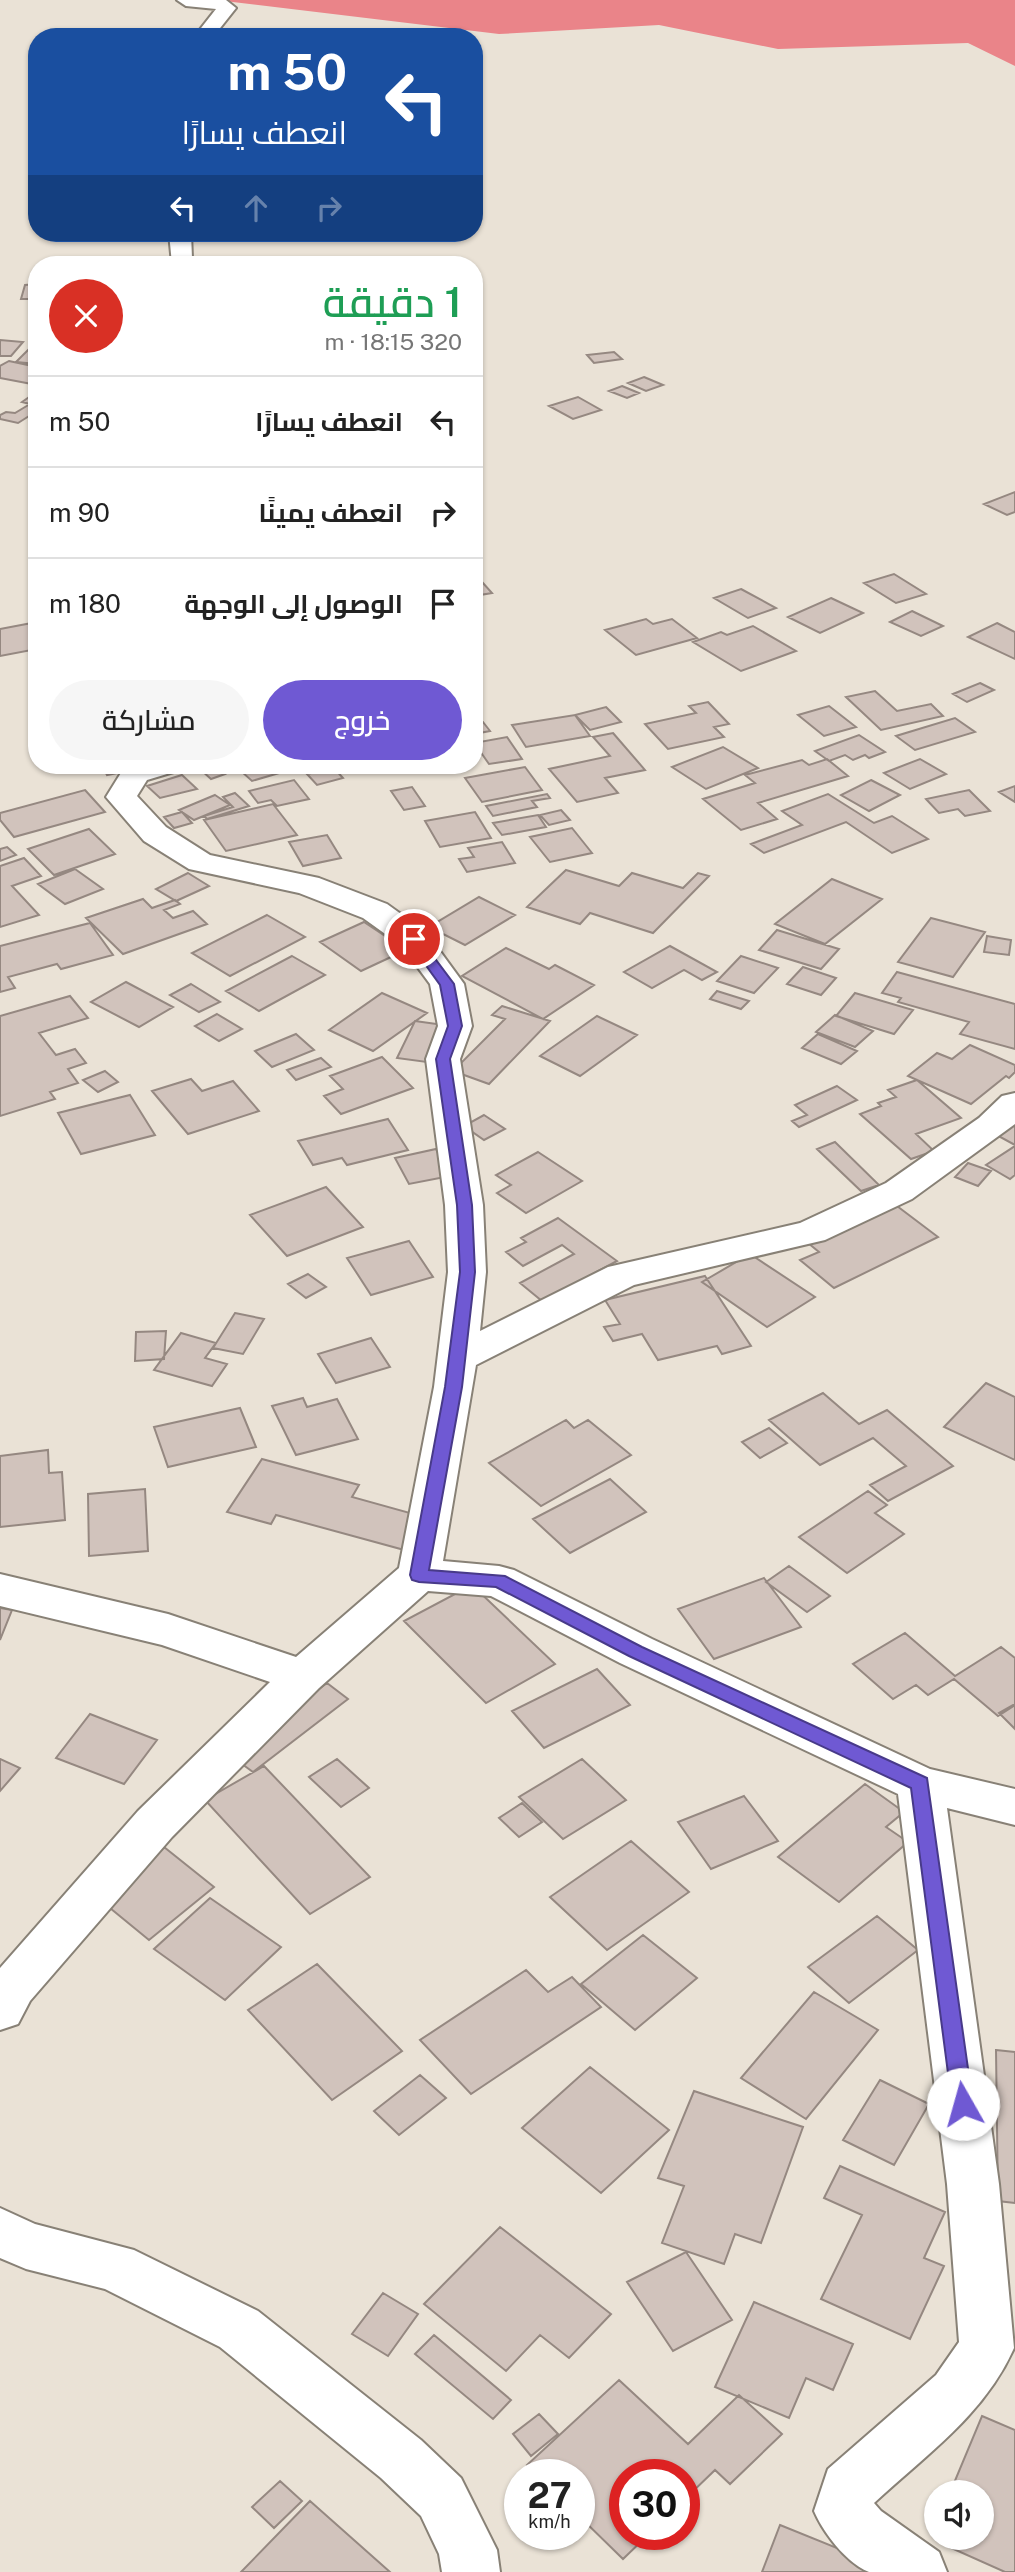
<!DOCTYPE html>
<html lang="ar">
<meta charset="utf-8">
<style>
:root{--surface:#fff;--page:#f6f6f6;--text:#222;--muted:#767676;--line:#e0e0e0;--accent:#6f59d3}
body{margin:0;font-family:"Public Sans",Cairo,sans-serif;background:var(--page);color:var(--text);direction:rtl;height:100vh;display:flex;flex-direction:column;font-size:26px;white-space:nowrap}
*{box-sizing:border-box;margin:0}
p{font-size:23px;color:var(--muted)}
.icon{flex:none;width:38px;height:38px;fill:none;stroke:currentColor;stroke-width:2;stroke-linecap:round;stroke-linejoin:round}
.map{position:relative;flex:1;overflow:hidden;direction:ltr}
.details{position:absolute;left:28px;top:256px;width:455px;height:518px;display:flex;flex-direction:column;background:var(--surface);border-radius:28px;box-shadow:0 2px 5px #0004;direction:rtl}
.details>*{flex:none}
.guide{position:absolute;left:28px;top:28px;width:455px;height:214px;border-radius:28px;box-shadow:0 2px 5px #0004;direction:rtl;background:#1a4fa0;color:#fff;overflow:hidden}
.tools{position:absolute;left:924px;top:2480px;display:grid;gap:14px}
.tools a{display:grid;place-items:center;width:70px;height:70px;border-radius:50%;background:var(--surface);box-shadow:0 2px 5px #0004;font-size:35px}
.speed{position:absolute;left:504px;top:2459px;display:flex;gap:14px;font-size:35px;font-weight:700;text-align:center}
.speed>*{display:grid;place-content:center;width:91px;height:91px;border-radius:50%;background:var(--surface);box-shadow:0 2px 5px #0004;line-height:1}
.speed small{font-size:18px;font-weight:400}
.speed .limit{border:10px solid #d22;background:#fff;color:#111}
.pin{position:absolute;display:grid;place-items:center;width:60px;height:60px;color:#fff;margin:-30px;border:4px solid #fff;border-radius:50%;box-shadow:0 2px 7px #0007}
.me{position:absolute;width:77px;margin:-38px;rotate:353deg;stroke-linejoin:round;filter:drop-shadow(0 0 5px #0008)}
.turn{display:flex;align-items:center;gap:24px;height:147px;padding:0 21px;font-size:32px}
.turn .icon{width:91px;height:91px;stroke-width:2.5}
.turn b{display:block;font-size:49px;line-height:60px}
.lanes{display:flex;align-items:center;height:66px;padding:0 21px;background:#0003;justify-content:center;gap:35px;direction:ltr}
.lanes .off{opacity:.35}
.round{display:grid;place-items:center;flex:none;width:74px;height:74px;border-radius:37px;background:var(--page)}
.summary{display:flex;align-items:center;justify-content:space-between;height:119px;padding:0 21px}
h1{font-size:42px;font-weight:600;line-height:52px;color:#1e9e55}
.cta{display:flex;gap:14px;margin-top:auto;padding:14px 21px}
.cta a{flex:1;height:80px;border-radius:42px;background:var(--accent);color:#fff;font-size:28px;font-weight:600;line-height:80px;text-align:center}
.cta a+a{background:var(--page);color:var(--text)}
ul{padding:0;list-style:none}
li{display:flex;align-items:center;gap:21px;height:91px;padding:0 21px;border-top:2px solid var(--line)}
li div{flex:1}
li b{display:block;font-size:26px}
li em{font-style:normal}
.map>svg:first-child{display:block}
.forest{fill:#ea8489}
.building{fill:#d1c3bc;stroke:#958881;stroke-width:2}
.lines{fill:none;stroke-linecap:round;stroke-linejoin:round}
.minor-casing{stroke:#888176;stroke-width:4}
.minor{fill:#fff;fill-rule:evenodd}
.route{fill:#6f59d3;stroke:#483a89;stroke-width:2}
</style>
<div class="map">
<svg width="1015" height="2572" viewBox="0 0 1015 2572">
<rect width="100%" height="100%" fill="#eae2d6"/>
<!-- forest -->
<path class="forest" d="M216 0H1015V66L968 43 778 49 659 25 499 34Z"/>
<!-- building -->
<path class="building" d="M48 259H94L93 264H46Z
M37 284V299H21L25 285Z
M0 340 23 342 11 356H0Z
M31 347H37V364L16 362Z
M614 352 622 359 594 363 587 355Z
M9 361 37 367V385L0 378V366Z
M644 377 663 385 646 391 628 383Z
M622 386 639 393 627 398 609 391Z
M32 395 37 396V411L18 423 0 419V415L6 412 15 413 30 404 22 402Z
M578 397 601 410 573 419 549 406Z
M1015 492V512L1007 515 984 504Z
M474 573 492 593 474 596Z
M894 574 926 594 896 603 864 583Z
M741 589 776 608 748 618 714 598Z
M831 598 863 613 820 633 788 617Z
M912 611 943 626 921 636 890 622Z
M646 619 653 624 672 619 697 638 636 655 605 630Z
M37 622V649L0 656V629Z
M997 623 1015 632V659L968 637Z
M753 626 796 651 741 671 693 642 721 632 727 635Z
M980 683 994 690 967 702 953 694Z
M875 691 897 711 931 704 943 716 881 730 846 697Z
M708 702 729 724 714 727 724 737 668 749 645 724 696 713 689 706Z
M829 706 856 727 824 736 798 715Z
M606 707 621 722 590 730 575 715Z
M575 715 590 736 526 747 512 725Z
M955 718 975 732 915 750 896 736Z
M483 722 490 731 474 734V724Z
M613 733 645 770 605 778 618 793 577 802 549 769 610 756 593 737Z
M859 735 885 752 869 758 865 755 853 760 845 755 829 761 815 751Z
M507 737 522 759 489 764 482 754 474 755V743Z
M723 747 758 768 706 789 672 767Z
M827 759 848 776 758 803 777 819 741 830 703 799 755 783 745 775 802 760 809 765Z
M920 759 946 774 910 789 884 773Z
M102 765H146L147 767 107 775Z
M215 765 225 774 211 779 201 770Z
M265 765H279L286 771 252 781 242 772Z
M525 767 542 790 482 802 465 778Z
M334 768 343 778 317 785 307 774Z
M182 775 197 789 160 798 147 786Z
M294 780 309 799 277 806 271 800 258 803 249 791Z
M871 780 900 795 869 811 841 795Z
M1015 786V802L999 792Z
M412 787 425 806 404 810 391 791Z
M85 790 105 812 14 837 0 820V813Z
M969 790 990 811 965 816 958 809 939 813 926 799Z
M235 793 249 806 207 819 204 816 233 807 223 797Z
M547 794 550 798 532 801 537 807 493 816 486 806Z
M828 794 874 823 892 816 928 839 892 853 846 822 764 853 751 844 802 825 782 811Z
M215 795 230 805 194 820 179 810Z
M273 804 297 835 226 851 204 820Z
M561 810 570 820 549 825 540 815Z
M182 812 192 823 174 828 164 817Z
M475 812 491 838 440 847 425 821Z
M538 815 546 827 502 835 493 823Z
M572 828 592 853 550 862 530 837Z
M89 829 115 854 54 875 28 849Z
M327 835 341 858 303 866 289 842Z
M502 842 515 863 467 872 459 859 474 857 468 848Z
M7 847 16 855 0 861V849Z
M24 858 41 876 12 886 39 915 0 927V866Z
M75 869 103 889 65 904 38 884Z
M566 870 619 886 632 873 683 888 698 873 709 876 653 933 590 913 580 924 527 907Z
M188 873 209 886 176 901 156 889Z
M832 879 882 899 825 944 775 924Z
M479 897 515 915 465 945 429 927Z
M143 899 152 908 175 900 180 904 164 910 173 918 193 911 207 924 123 954 86 918Z
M267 915 305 937 230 976 192 953Z
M931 918 985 932 953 977 898 962Z
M364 922 406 950 361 971 320 942Z
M90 923 113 955 61 969 57 964 8 977 15 988 0 992V946Z
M777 930 839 949 821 969 759 950Z
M987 936 1011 940 1009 955 984 952Z
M670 946 717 972 702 980 684 970 652 988 624 972Z
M506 948 549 969 555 965 594 985 543 1019 462 976Z
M292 956 325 975 259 1011 226 991Z
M741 956 778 968 754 993 717 981Z
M803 967 836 978 821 995 787 984Z
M897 972 1015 1004V1049L960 1034 969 1022 898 1002 901 998 882 993Z
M126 982 173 1007 139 1027 91 1002Z
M191 984 220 1002 199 1012 170 995Z
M717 991 749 1001 741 1009 710 999Z
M382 993 427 1013 373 1051 329 1030Z
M855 993 913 1010 894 1034 836 1016Z
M70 996 88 1018 39 1033 56 1055 75 1049 86 1063 68 1069 78 1083 50 1092 55 1099 0 1116V1016Z
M502 1006 550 1021 489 1084 453 1071 505 1019 492 1015Z
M217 1014 242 1029 219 1041 195 1026Z
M835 1015 873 1031 855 1047 816 1032Z
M597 1016 637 1035 580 1076 540 1056Z
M415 1021 451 1026 434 1063 397 1058Z
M296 1034 314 1050 272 1067 255 1051Z
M818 1034 857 1051 841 1064 802 1048Z
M970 1045 1015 1065V1072L1009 1078 1006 1076 971 1104 908 1076 937 1053 952 1059Z
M382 1057 413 1088 341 1114 324 1096 343 1089 330 1076Z
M321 1058 331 1067 296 1080 287 1070Z
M105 1071 118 1082 98 1092 83 1080Z
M191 1079 202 1091 233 1081 259 1111 188 1134 152 1091Z
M917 1080 961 1118 916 1134 934 1151 911 1159 860 1114 881 1106 878 1103 896 1097 888 1090Z
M837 1086 857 1100 799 1127 792 1121 807 1115 795 1105Z
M130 1095 155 1135 81 1154 58 1113Z
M484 1115 505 1129 484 1140 464 1126Z
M1015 1117V1145L991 1132Z
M388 1119 408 1150 347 1165 342 1158 313 1165 298 1141Z
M835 1142 879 1185 861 1191 817 1149Z
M1015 1146V1175L1010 1179 986 1165Z
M436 1149 450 1176 409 1184 395 1158Z
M538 1152 582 1181 526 1213 497 1193 511 1185 496 1175Z
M968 1163 991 1171 978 1186 955 1177Z
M326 1187 363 1227 287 1256 250 1215Z
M893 1203 938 1237 834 1288 800 1260 819 1252 808 1243Z
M558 1218 617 1261 542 1301 520 1283 574 1254 562 1245 523 1266 506 1252 526 1242 521 1238Z
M409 1241 433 1277 371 1295 347 1258Z
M750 1254 815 1297 767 1327 702 1282Z
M308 1274 326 1287 306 1298 288 1284Z
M705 1276 751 1346 722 1354 717 1346 658 1360 642 1334 613 1341 604 1327 620 1324 605 1300Z
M235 1313 264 1319 243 1354 213 1348Z
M166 1331 164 1359 135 1361 136 1332Z
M181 1333 216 1343 205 1358 227 1364 212 1386 154 1370Z
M371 1338 390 1367 336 1383 318 1354Z
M986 1383 1015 1397V1460L944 1427Z
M823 1393 859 1424 887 1410 953 1466 888 1501 870 1485 906 1466 873 1438 820 1465 769 1420Z
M303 1398 307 1407 337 1399 358 1439 296 1455 272 1406Z
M240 1408 256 1447 168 1467 154 1427Z
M566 1420 574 1428 588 1420 631 1455 541 1506 489 1463Z
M769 1428 787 1443 760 1458 742 1442Z
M48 1450 49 1473 62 1472 65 1520 0 1527V1456Z
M262 1459 359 1485 352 1497 428 1518 408 1551 276 1515 271 1524 227 1512Z
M610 1479 646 1512 570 1553 533 1519Z
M145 1489 148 1551 89 1556 88 1494Z
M868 1491 887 1505 875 1513 904 1534 847 1573 799 1537Z
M789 1566 830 1596 807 1612 766 1582Z
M764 1578 801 1627 714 1659 678 1609Z
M472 1585 555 1664 486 1703 404 1621Z
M0 1608 12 1610 0 1640Z
M905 1633 955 1676 1001 1647 1015 1658V1705L998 1716 954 1679 928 1695 916 1685 893 1699 853 1664Z
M597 1669 630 1705 544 1748 512 1711Z
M327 1683 348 1699 253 1772 231 1756Z
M1015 1704V1729L999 1713Z
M90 1714 157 1740 124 1784 56 1758Z
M0 1759 20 1768 0 1791Z
M337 1759 369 1788 341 1807 309 1777Z
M582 1759 626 1800 563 1839 519 1797Z
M264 1766 370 1877 310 1914 205 1800Z
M865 1784 904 1812 886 1827 908 1842 839 1902 778 1857Z
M744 1796 778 1841 711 1869 678 1822Z
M522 1803 542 1822 519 1837 499 1818Z
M631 1841 689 1892 607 1950 550 1897Z
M164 1847 214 1887 149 1940 99 1899Z
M210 1898 281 1947 225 2000 154 1949Z
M877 1916 918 1950 849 2003 808 1967Z
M643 1935 697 1978 635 2030 581 1984Z
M317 1964 402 2051 332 2100 248 2010Z
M526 1970 548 1992 572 1977 601 2007 471 2094 420 2040Z
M814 1992 878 2030 806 2119 741 2078Z
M996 2050 1015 2052V2203L998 2201Z
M590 2067 669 2130 601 2193 522 2128Z
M420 2075 446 2098 399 2135 374 2111Z
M880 2080 929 2104 894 2165 843 2140Z
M694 2091 803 2127 761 2243 735 2234 724 2264 662 2243 684 2186 658 2178Z
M840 2166 945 2212 924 2258 944 2266 910 2339 821 2299 862 2215 824 2198Z
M500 2227 611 2314 569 2358 540 2335 506 2371 424 2304Z
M686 2252 732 2320 673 2351 627 2282Z
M383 2293 418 2314 388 2356 352 2334Z
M754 2302 853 2344 833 2390 806 2378 789 2418 715 2387Z
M434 2335 511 2400 493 2419 415 2354Z
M619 2380 688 2444 739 2395 782 2434 730 2484 715 2470 684 2500V2474H625V2534H649L623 2559 579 2516V2474H536L527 2465Z
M539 2414 558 2434 531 2456 513 2434Z
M982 2416 1015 2430V2572H1005L949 2547 953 2538H982V2492H971L954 2483Z
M280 2481 302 2501 274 2528 252 2507Z
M310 2501 390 2572H241Z
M780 2525 874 2563 870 2572H762Z"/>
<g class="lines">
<defs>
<path id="minor" d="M177 0H226L236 8 213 37H194L216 9 186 6Z
M169 233H191L192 258 198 264H172Z
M134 765H181L177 771 147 780 137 796 166 827 210 855 319 878 387 904 426 932 464 984 472 1026 460 1059 483 1205 486 1272 480 1331 608 1267 800 1223 886 1183 979 1118 1002 1096 1015 1093V1124L912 1199 825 1240 634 1285 476 1365 443 1561 499 1566 514 1570 652 1639 930 1769 1015 1789V1825L947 1808 999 2184 1014 2348C984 2415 927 2454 874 2503L881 2511 939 2552 947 2572C931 2572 882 2572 869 2572 846 2563 823 2532 814 2511L828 2469 936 2375 959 2342 947 2184 898 1794 620 1663 491 1596 428 1591 319 1688 172 1837 30 2001 18 2024 0 2030V1968L138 1811 270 1682 162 1645 0 1606V1574L168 1614 296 1657 399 1568 434 1387 448 1272 445 1205 426 1059 438 1026 430 984 402 946 363 918 299 893 189 869 144 841 106 797 124 768Z
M0 2208 35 2224 134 2250 258 2311 421 2440 461 2478 497 2550 500 2572H442L439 2554 421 2516 381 2478 220 2347 105 2289 26 2269 0 2258Z"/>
</defs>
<!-- minor casing -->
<use href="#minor" class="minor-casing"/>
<!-- minor -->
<use href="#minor" class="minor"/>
</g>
<!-- route -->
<path class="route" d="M414 935 418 936 454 984 462 1026 450 1059 472 1205 475 1272 462 1387 429 1570 505 1576 642 1647 927 1778 973 2104 970 2111 963 2113 955 2111 952 2104 911 1788 629 1656 496 1587 419 1582 412 1580 410 1575 445 1387 460 1272 457 1205 436 1059 448 1026 440 985 407 939Z"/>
</svg>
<div class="tools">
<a><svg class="icon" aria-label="sound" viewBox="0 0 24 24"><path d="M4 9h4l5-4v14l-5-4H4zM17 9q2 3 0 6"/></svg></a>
</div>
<div class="speed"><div>27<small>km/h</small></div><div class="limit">30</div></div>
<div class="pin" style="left:414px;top:939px;background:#d93025"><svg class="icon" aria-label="arrive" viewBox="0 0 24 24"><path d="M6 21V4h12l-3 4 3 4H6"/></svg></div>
<svg class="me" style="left:963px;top:2104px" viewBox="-20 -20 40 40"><circle r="19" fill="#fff"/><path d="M0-13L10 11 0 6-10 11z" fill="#6f59d3"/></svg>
<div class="guide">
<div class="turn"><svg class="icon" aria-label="left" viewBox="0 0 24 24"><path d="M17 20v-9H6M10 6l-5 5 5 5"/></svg><div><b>50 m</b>انعطف يسارًا</div></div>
<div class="lanes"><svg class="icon" aria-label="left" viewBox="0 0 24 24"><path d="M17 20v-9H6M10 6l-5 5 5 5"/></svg><svg class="icon off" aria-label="ahead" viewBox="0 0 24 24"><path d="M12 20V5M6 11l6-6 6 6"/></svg><svg class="icon off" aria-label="right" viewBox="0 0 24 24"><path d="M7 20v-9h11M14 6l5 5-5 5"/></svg></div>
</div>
<section class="details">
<div class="summary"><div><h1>1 دقيقة</h1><p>320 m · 18:15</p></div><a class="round" style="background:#d93025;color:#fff"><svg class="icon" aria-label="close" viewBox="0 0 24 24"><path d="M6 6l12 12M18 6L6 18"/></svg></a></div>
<ul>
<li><svg class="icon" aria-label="left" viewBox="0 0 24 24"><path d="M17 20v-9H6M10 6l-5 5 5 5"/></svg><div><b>انعطف يسارًا</b></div><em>50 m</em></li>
<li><svg class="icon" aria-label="right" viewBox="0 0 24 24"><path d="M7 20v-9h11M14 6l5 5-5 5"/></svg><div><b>انعطف يمينًا</b></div><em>90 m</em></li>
<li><svg class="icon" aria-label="arrive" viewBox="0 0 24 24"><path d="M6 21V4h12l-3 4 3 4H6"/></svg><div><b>الوصول إلى الوجهة</b></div><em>180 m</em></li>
</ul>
<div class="cta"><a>خروج</a><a>مشاركة</a></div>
</section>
</div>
